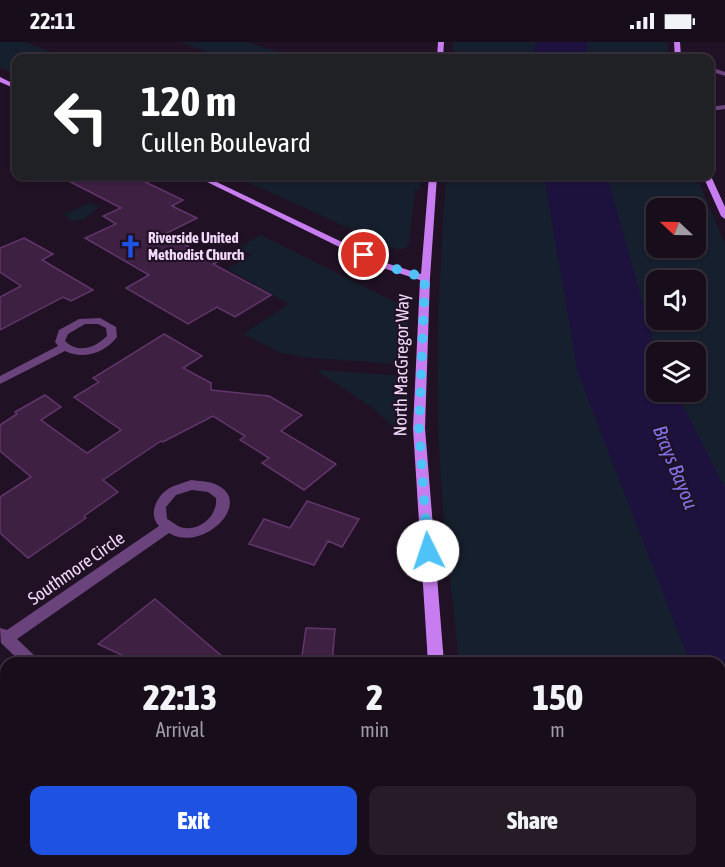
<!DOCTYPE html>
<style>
:root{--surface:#180e1b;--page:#251c28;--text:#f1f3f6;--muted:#9f9ca3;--line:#362e3a;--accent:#1d52e3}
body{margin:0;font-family:"Asap Condensed",sans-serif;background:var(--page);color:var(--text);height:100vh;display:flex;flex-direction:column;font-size:22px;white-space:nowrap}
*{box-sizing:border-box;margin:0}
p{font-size:20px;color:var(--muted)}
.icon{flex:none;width:33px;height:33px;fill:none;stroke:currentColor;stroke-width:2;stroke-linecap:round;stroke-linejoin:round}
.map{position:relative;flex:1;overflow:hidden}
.side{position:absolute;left:0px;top:615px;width:726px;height:210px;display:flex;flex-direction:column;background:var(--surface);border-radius:18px 18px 0 0;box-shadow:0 2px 4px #0004,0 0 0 2px var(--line)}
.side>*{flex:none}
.guide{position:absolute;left:12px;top:12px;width:702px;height:126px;border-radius:12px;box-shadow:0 2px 4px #0004,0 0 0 2px var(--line);background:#202124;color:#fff;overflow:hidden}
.needle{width:39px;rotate:292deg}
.tools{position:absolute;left:646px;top:156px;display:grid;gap:12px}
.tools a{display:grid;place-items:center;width:60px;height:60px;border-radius:12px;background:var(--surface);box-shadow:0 2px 4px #0004,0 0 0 2px var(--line);font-size:30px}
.pin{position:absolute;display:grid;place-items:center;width:51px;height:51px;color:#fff;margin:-26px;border:3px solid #fff;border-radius:50%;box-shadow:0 2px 6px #0007}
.me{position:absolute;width:66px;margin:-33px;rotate:356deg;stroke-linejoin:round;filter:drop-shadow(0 0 4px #0008)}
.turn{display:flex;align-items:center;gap:21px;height:126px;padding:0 30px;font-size:27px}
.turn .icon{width:78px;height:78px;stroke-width:2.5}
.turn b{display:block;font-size:42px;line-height:51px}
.eta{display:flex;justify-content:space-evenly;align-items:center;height:102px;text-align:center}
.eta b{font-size:36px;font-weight:800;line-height:42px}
.cta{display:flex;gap:12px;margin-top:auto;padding:12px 30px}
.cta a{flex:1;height:69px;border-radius:12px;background:var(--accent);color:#fff;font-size:24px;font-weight:800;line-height:69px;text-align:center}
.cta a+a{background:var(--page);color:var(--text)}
.status{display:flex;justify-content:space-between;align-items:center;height:42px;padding:0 30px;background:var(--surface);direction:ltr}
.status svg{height:16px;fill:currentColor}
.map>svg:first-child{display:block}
.green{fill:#161f2d;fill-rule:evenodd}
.water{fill:#1d113e}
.building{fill:#3d2042;stroke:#62356c;stroke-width:1.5}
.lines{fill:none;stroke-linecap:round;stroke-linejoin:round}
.lane{fill:#6a437d;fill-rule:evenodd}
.street{fill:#6a437d;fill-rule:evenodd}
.secondary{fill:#c77cef;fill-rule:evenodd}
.route{stroke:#4fc3f7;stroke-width:10;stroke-dasharray:0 18}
.labels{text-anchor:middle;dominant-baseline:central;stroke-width:4.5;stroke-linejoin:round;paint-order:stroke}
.far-poi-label{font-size:15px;font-weight:bold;fill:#f2d9fa;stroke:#201224;text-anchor:start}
.street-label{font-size:18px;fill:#f2d9fa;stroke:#201224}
.water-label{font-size:20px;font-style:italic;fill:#8074ee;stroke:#201224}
</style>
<div class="status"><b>22:11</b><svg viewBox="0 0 49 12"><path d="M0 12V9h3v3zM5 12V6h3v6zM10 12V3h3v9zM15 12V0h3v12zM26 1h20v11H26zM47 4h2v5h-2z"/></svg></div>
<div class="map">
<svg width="725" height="825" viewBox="0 0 725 825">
<rect width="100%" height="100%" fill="#201224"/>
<!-- green -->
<path class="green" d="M0 0H25L67 16H16V33L0 25Z
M180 0H247L298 16H186L205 9Z
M453 0H668V16H453Z
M234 134H422L420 148H415L409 203 404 207H395Z
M446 134H696L725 202V825H473L474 819H720V621H459C453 561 445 500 441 439 434 338 439 235 446 134ZM657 166H696V206H657ZM657 238H696V278H657ZM657 310H696V350H657Z
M90 161 99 165 84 177 72 179 64 172Z
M261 193 401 263V272L408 273 406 323 303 315 281 311 243 292 289 262 228 227 251 213 238 206Z
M316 328 407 334 405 396 374 367Z"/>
<!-- water -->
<path class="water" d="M536 0H587L586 16H533Z
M544 134H607L657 312V350H676L725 446V722L720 707V621H690L578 331Z"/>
<!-- building -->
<path class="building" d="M59 134H133L183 158 172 164 197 176 165 192 217 220 213 222 271 253 235 275 217 265 188 282 126 246 149 233 85 196 116 182 103 174 121 166Z
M24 196 53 212 42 218 93 248 71 259 63 255 0 288V255L21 244 0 230V206Z
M164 292 202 314 183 326 211 341V348L269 354 302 373 281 389 336 422 304 448 262 421 269 416 240 398 245 394 213 374 163 400 161 399 103 438 118 450 84 474 86 476 28 516 0 491V455L31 435 0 409V383L17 372 15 370 45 353 61 365 41 378 87 411 121 388 74 355 99 340 93 336Z
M307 459 359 477 342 505 328 499 314 523 249 502 264 477 290 486Z
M155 557 230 621H139L98 602Z
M306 586 335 587 332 621H301Z"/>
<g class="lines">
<!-- lane -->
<path class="lane" d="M710 25 725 30V34L710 29Z
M725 63V67L710 69V65Z"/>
<!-- street -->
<path class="street" d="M100 276 116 285 117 295C105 311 83 318 65 309L0 342V334L58 304 55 300 59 288 79 277ZM85 282H98L106 286 107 294C95 306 78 312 65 299L68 292Z
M191 438C198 439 208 439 215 442 256 459 203 512 169 491L17 597 37 616 40 621H22L1 601 0 586 7 588 159 484C148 473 156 455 168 447 174 443 184 441 191 438ZM192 448 208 450 216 456C218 474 199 491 180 485 176 483 171 479 167 477L166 465 176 453Z"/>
<!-- secondary -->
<path class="secondary" d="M438 0H444L443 16H437Z
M674 0H680L681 16H675Z
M0 35 16 43V47L0 40Z
M710 132 725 165V177L721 174 703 134Z
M195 134H204L386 221 421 232 429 134H437L430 236 425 386 444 621H428L413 386 420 238 380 225Z
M436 819H454V825H436Z"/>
</g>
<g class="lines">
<!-- route -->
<path class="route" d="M364 213 383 223 425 236 419 386 428 509"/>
</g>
<!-- icons -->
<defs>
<symbol id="church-bare" viewBox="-9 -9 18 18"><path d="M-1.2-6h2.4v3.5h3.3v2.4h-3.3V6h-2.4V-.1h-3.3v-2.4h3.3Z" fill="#1d52e3" stroke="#201224" stroke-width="2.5" paint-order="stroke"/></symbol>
</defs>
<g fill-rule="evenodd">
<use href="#church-bare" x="114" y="188" width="33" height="33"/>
</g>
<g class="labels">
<!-- far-poi labels -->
<g class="far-poi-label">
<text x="148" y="195">Riverside United<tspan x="148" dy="17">Methodist Church</tspan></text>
</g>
<!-- street labels -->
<g class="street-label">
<text transform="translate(401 323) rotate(-89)">North MacGregor Way</text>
<text transform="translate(76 526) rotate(-35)">Southmore Circle</text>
</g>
<!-- water labels -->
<g class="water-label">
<text transform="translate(676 425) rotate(68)">Brays Bayou</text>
</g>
</g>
</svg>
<div class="tools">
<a><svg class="needle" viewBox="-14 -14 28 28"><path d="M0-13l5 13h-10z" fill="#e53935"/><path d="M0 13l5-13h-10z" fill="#9f9ca3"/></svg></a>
<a><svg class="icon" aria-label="sound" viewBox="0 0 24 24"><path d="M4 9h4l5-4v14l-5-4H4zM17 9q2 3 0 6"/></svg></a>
<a><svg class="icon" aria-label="layers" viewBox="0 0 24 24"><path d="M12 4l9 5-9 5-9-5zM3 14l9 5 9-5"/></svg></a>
</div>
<div class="pin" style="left:364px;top:213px;background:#d93025"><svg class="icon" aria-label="arrive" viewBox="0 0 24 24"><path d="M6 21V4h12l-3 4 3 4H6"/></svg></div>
<svg class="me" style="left:428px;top:509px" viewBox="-20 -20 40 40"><circle r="19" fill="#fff"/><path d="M0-13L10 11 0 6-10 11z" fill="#4fc3f7"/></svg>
<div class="guide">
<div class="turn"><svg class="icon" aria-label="left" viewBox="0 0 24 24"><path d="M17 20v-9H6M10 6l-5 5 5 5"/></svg><div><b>120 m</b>Cullen Boulevard</div></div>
</div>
<section class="side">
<div class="eta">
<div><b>22:13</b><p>Arrival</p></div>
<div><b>2</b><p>min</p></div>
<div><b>150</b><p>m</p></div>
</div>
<div class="cta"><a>Exit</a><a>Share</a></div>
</section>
</div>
